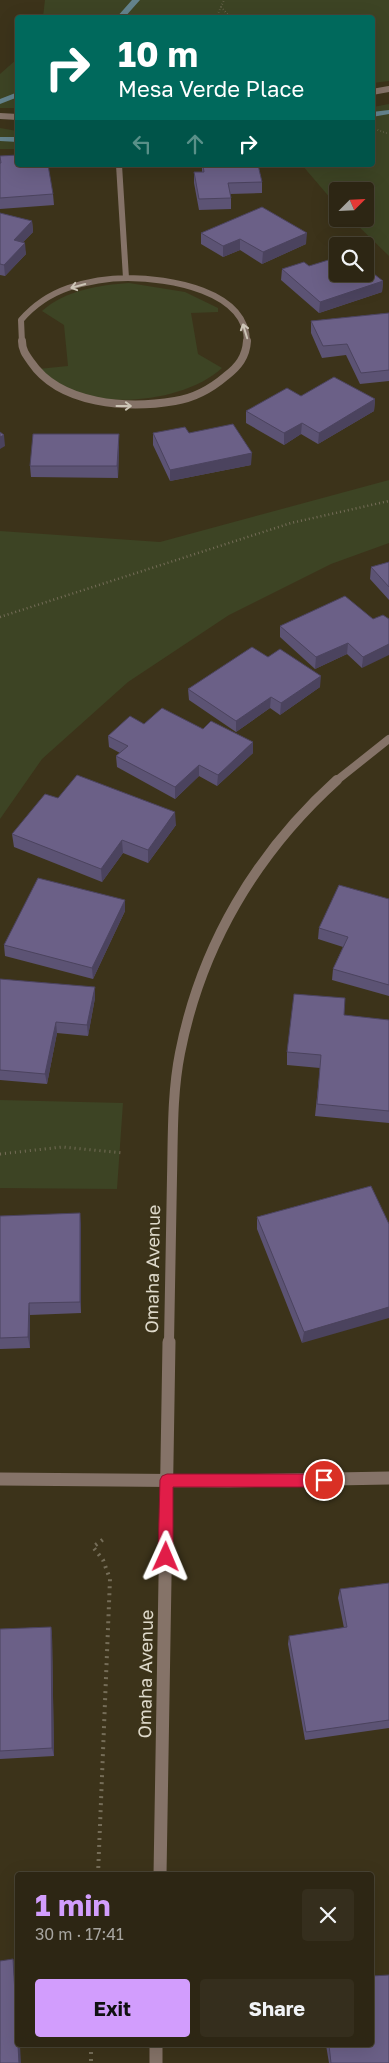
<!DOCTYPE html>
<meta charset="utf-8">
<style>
:root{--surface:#2d2614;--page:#352e1d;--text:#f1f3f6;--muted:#a7a5a0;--line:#484334;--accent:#d29dfd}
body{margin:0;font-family:"Golos Text",sans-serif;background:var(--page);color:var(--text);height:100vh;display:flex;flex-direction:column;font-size:19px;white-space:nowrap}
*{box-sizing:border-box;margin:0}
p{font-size:16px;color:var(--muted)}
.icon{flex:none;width:28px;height:28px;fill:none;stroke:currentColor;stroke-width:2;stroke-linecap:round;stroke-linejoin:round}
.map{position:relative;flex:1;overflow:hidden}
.panel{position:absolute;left:15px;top:1872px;width:359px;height:175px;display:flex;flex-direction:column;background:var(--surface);border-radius:5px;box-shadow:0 5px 20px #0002,0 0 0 1px var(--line)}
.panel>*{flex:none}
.hud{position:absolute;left:15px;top:15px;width:360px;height:152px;border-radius:5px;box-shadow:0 5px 20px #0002,0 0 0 1px var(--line);background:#00695c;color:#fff;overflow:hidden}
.needle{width:32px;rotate:66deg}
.buttons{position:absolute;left:329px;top:182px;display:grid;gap:10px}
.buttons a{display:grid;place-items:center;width:45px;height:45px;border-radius:5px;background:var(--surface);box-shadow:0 5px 20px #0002,0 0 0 1px var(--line);font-size:25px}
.pin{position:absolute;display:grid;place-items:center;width:42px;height:42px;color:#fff;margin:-21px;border:2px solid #fff;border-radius:50%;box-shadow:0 1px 5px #0007}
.me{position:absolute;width:55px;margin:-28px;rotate:1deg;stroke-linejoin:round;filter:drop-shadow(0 0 4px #0008)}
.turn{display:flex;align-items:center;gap:18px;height:105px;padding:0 20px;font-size:22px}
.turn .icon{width:65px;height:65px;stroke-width:2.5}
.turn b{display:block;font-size:35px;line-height:42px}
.lanes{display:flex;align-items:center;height:48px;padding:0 20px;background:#0003;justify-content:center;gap:25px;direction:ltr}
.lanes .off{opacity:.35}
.round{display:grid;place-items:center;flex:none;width:52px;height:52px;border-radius:5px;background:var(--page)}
.summary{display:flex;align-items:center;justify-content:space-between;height:85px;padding:0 20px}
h1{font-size:30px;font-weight:700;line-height:38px;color:var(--accent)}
.button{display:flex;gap:10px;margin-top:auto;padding:10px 20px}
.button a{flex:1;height:58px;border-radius:5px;background:var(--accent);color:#111;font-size:20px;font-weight:700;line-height:58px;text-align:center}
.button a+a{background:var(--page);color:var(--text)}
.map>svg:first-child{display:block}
.green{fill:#3d4424}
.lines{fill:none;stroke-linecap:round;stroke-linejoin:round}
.stream{fill:#64838d;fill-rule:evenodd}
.path-far3{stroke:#756d58;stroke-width:2;stroke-dasharray:0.5 2.5;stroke-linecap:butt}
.path-far2{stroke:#756d58;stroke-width:2.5;stroke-dasharray:1 3;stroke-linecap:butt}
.path-far1{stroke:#756d58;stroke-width:3;stroke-dasharray:1 4;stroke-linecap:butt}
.path{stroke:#756d58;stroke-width:4;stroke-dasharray:2 5;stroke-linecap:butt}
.minor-far3{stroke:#857368;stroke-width:6}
.minor-far2{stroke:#857368;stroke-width:8}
.minor-far1{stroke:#857368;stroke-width:10}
.minor{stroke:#857368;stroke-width:13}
.tertiary{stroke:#857368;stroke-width:6}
.wall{fill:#5c5374}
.shaded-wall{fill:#4b435e}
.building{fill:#6b6087;stroke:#4b435e}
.oneway{stroke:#ccc5b6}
.route{fill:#e11d48;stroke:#92132f}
.labels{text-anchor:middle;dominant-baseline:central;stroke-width:4;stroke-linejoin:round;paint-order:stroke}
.street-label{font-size:18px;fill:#ded9ca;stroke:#3c331a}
</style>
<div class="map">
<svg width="389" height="2063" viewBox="0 0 389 2063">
<rect width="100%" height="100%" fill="#3c331a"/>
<!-- green -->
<path class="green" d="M45 0H389V81L373 83 372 18 43 17Z
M17 59V108H0V74Z
M389 104V256L351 219H365V191H338L337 206 302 165H372L373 107Z
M0 128 17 131V149H0Z
M129 283 185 292 218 308V312L191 313 198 354 222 368C186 401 106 410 62 387 54 382 46 375 38 369L68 366 64 325 42 311C66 290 99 285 129 283Z
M389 480V543L331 564 229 615 128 682 42 759 0 819V531L160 542Z
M0 1100 123 1103 117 1189 0 1188Z"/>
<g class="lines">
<!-- stream -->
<path class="stream" d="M132 0H140L124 18H116Z
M18 92V97L0 104V99Z
M389 110V114L372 117V112Z
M0 137H18V142L0 141Z"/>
<!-- path-far3 -->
<path class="path-far3" d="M221 7 231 18
M216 18 224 0
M372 128 389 134"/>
<!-- path-far2 -->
<path class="path-far2" d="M0 617 291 523 389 501"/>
<!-- path-far1 -->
<path class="path-far1" d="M0 1154 62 1147 124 1153"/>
<!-- path -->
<path class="path" d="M98 1875 110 1579 103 1560 93 1547 105 1538
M91 2045V2063"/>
<!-- minor-far3 -->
<path class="minor-far3" d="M119 165 126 278
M22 343 21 320C34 305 48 295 68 288 86 282 108 278 128 278 167 278 248 290 247 343"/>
<!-- minor-far2 -->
<path class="minor-far2" d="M22 341C22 350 26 355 31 362 60 405 128 409 175 401 194 398 212 388 226 376 238 367 246 357 247 341
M336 781 389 739"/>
<!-- minor-far1 -->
<path class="minor-far1" d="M169 1343C170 1288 171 1232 172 1177 173 1136 172 1093 180 1053 201 946 256 853 337 780"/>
<!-- minor -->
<path class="minor" d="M0 1479 228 1481 389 1478
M160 1875 169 1342
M156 2045V2063"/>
<!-- tertiary -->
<path class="tertiary" d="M372 92 389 89
M0 116 18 117"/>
</g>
<!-- wall -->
<path class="wall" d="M0 156 53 194 54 205 0 209Z
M202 165H258L262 182V193L230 194 231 198V209L199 210 194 183V172H202Z
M0 213 32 221 33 232 23 242 26 254 5 276 0 275Z
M201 233 306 244 262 264 240 250 223 257 201 244Z
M309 266 383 281 382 292 319 313 281 280 282 269Z
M389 313V381L360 384 346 355 322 358 311 333V321Z
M301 396 375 399 374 411 318 444 301 434 284 445 246 423V411Z
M153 433H189L251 465 170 481 153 445Z
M119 446 118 478 31 477 30 466Z
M389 562V600L370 579 371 567Z
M373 619 362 668 347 654 315 669 280 637V626Z
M268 657 320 687 280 715 270 708 236 732 189 700 188 689Z
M144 724 253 753 217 786 199 776 175 799 117 767 116 756 120 753 109 747 108 736Z
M58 798 176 825 148 863 123 853 102 882 14 847 12 834Z
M389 899V996L332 980 333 969 343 947 318 939 319 928Z
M125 900V911L93 979 5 956 4 945Z
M0 979 95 998 88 1036 57 1033 47 1084 0 1080Z
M344 1015 389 1020V1123L315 1116 320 1068 287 1065V1052Z
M371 1186 302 1343 257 1229V1217Z
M0 1216 81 1224V1313L30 1315V1348L0 1349Z
M389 1583V1728L305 1740 288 1644 289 1636 344 1628 338 1598 340 1589Z
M51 1627 52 1635 54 1756 0 1759V1629Z
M326 2045H371L389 2063H329Z"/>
<!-- shaded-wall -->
<path class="shaded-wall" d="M32 221 33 232 15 251 14 240Z
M307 233 306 244 262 264 263 252Z
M240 239V250L223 257V246Z
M25 243 26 254 5 276 4 265Z
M383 281 382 292 319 313 320 302Z
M375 399 374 411 318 444 319 433Z
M302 423 301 434 284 445V433Z
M119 434V446L118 478 117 466Z
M4 435 5 446 0 449V437Z
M252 453 251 465 170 481V470Z
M348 643 347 654 315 669 316 657Z
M389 644V655L362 668 363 657Z
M321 676 320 687 280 715 281 703Z
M271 697 270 708 236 732V721Z
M253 742V753L217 786 218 775Z
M199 765V776L175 799V787Z
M175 812 176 825 148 863V850Z
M122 840 123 853 102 882 101 869Z
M125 900V911L93 979 92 968Z
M95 987V998L88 1036 87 1025Z
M56 1022 57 1033 47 1084 45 1074Z
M80 1213 81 1224V1313L80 1302Z
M29 1303 30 1315V1348L28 1337Z
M389 1307V1318L302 1343 304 1332Z
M51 1627 52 1635 54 1756 52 1748Z
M13 1959 15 1964 18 2010V2039Z
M18 2045H20L21 2063H19Z"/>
<!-- building -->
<path class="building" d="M18 155V165H48L53 194 0 198V163H1L0 156Z
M203 165H258L262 182 228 183 231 198 199 199 194 172H204Z
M262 207 307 233 263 252 240 239 223 246 201 233Z
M0 213 32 221 14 240 25 243 4 265 0 264Z
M338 257V274H365V267L383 281 320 302 282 269 304 262 309 266Z
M389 313V370L361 373 347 344 323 346 311 321Z
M334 377 375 399 319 433 302 423 284 433 246 411 287 388 301 396Z
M233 424 252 453 170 470 153 433 185 427 189 433Z
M0 432 4 435 0 437Z
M33 434H119L117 466H30Z
M389 562V587L371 567Z
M345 596 373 619 383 615 389 619V644L363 657 348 643 316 657 280 626Z
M252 647 268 657 280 649 321 676 281 703 271 697 236 721 188 689Z
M162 708 203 729 211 721 253 742 218 775 199 765 175 787 116 756 128 746 108 736 130 716 144 724Z
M77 775 175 812 148 850 122 840 101 869 12 834 45 794 58 798Z
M38 878 125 900 92 968 4 945Z
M339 885 389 899V985L333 969 348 937 319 928Z
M0 979 95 987 87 1025 56 1022 45 1074 0 1070Z
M294 994 345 998 344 1015 389 1020V1111L317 1104 321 1055 287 1052Z
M371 1186 389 1224V1307L304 1332 257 1217Z
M80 1213V1302L29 1303 28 1337 0 1338V1216Z
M389 1583V1720L306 1732 289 1636 347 1627 340 1589Z
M51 1627 52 1748 0 1751V1629Z
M13 1959 19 2063H0V1961Z
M389 1975V2063H331L329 2045H371V1976Z"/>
<!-- one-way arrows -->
<defs><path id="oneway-shaft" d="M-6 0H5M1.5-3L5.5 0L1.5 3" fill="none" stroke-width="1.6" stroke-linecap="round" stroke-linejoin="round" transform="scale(1.25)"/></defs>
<g class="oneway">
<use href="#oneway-shaft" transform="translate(78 286) rotate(165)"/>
<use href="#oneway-shaft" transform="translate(245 331) rotate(-107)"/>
<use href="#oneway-shaft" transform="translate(124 406)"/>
</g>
<!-- route -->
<path class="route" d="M167 1474H324L329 1476 331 1480 329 1485 324 1487H173V1557L170 1562 166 1564 161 1562 158 1557 160 1480 162 1476Z"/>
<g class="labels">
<!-- street labels -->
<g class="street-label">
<text transform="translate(152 1269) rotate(-89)">Omaha Avenue</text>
<text transform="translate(145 1674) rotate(-89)">Omaha Avenue</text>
</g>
</g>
</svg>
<div class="buttons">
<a><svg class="needle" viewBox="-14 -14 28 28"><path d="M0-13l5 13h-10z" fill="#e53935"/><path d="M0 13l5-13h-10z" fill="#a7a5a0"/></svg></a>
<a><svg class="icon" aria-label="search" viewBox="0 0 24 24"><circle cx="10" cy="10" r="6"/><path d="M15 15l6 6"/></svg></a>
</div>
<div class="pin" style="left:324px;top:1480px;background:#d93025"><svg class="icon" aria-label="arrive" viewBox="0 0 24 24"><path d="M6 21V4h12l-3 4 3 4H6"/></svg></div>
<svg class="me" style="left:166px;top:1557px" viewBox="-20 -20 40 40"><path d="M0-17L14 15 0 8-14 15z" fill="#e11d48" stroke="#fff" stroke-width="4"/></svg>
<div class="hud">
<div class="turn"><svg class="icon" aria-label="right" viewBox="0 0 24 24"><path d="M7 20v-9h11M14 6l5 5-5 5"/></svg><div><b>10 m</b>Mesa Verde Place</div></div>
<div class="lanes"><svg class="icon off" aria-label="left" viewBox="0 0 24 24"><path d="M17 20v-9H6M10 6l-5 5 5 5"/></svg><svg class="icon off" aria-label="ahead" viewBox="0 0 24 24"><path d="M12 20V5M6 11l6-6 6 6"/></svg><svg class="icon" aria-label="right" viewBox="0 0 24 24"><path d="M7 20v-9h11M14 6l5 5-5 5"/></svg></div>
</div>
<section class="panel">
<div class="summary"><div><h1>1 min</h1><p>30 m · 17:41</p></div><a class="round"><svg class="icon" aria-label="close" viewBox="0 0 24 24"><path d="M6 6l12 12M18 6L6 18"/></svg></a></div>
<div class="button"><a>Exit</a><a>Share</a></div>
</section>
</div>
